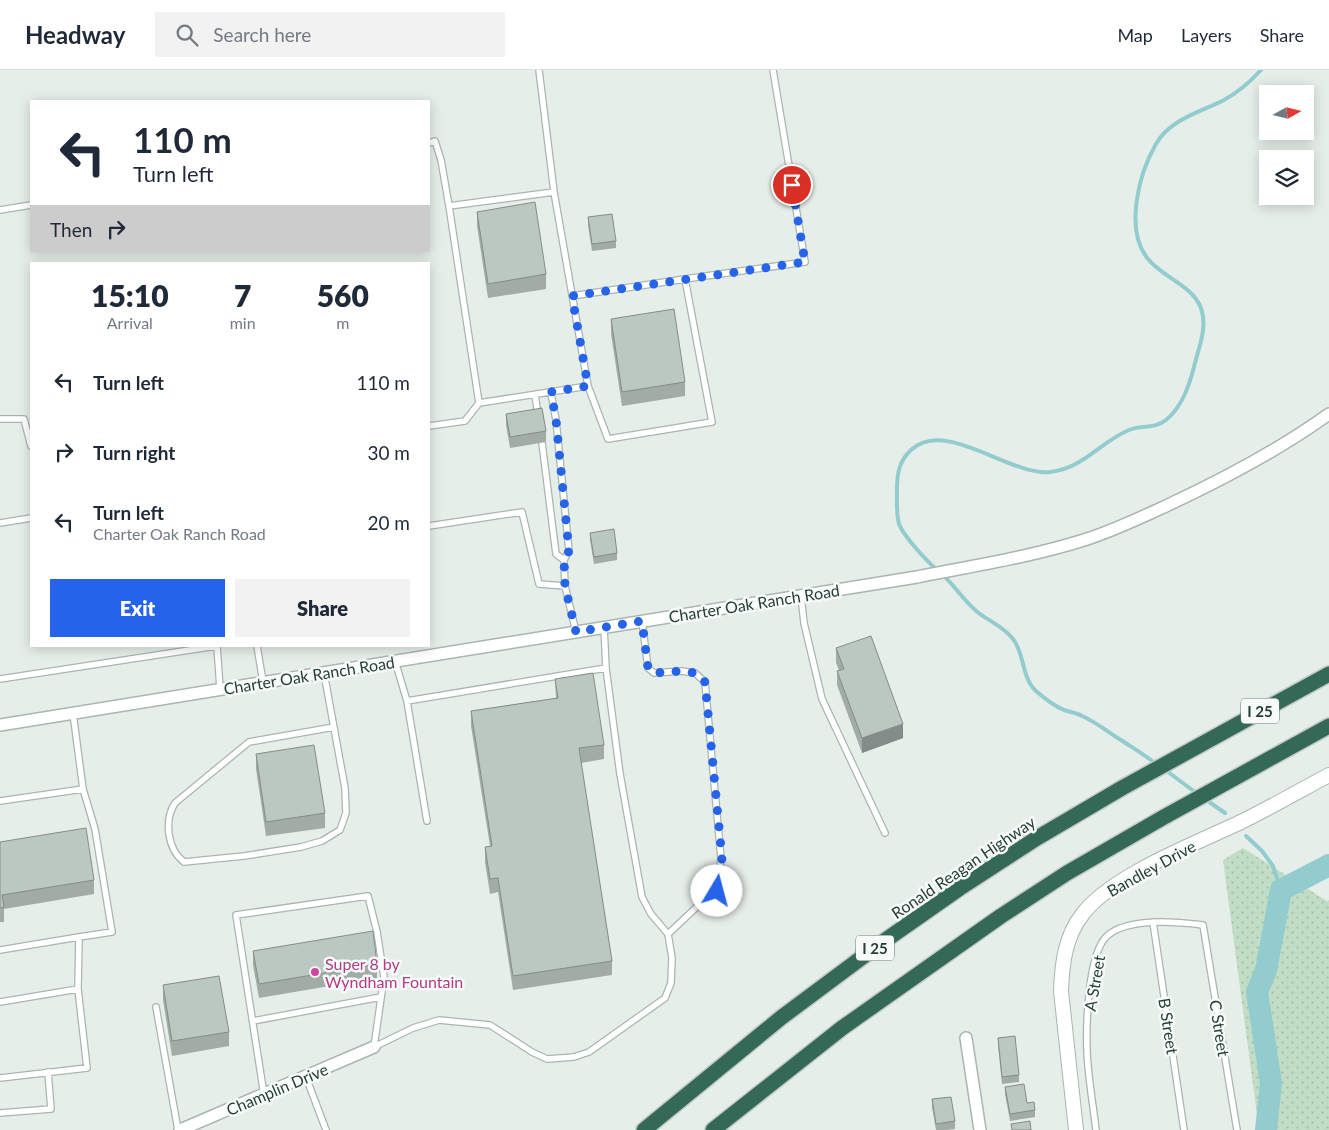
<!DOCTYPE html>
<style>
:root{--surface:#fff;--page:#f2f2f3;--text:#1f2937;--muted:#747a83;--line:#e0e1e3;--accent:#2563eb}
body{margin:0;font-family:Lato,sans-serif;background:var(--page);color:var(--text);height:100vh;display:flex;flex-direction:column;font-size:19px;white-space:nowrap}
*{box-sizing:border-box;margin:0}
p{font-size:16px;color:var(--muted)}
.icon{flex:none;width:28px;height:28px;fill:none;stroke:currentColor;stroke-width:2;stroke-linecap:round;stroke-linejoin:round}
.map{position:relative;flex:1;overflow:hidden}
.drawer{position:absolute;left:30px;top:192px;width:400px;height:385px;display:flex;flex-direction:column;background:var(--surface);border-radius:0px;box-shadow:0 2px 12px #0003}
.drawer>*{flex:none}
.guide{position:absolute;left:30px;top:30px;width:400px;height:152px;border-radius:0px;box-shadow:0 2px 12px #0003;background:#fff;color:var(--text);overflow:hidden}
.needle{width:32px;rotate:82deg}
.tools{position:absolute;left:1259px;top:15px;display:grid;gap:10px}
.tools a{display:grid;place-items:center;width:55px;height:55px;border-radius:0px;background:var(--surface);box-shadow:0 2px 12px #0003;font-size:25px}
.pin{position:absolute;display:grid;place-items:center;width:42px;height:42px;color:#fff;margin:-21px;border:2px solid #fff;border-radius:50%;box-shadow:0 1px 5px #0007}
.me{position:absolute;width:55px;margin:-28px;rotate:8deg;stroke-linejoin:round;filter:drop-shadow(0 0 4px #0008)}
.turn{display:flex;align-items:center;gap:18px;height:105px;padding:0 20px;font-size:22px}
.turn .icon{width:65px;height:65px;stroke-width:2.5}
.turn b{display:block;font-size:35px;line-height:42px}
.then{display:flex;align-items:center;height:48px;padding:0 20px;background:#0003;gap:10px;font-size:19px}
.eta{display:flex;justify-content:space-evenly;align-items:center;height:85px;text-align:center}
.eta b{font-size:30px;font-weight:800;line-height:35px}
.button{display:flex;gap:10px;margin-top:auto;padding:10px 20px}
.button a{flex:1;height:58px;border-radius:0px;background:var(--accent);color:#fff;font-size:20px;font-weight:800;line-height:58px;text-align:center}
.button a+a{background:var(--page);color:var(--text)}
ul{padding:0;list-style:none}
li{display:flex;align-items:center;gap:15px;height:70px;padding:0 20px}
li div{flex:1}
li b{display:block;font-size:19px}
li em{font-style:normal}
header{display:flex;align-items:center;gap:30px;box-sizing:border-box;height:70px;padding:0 25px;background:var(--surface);border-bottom:1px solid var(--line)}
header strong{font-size:24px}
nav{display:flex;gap:28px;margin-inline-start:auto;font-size:18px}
.search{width:350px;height:45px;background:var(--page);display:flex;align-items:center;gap:12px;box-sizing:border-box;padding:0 18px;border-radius:0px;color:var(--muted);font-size:19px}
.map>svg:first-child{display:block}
.park{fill:url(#park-dots)}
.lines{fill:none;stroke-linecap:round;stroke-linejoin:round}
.stream{stroke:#93ccce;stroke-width:4}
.river{stroke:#93ccce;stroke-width:22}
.service-casing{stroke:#a9b6af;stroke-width:8}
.minor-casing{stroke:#a9b6af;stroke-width:14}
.tertiary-casing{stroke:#a9b6af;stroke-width:16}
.motorway-casing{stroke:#c2c9c6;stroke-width:18}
.service{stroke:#fff;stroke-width:5.5}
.minor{stroke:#fff;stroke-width:11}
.tertiary{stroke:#fff;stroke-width:14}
.motorway{stroke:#346957;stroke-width:15}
.wall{fill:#a1aca7}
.shaded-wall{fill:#838c88}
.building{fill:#bbc8c2;stroke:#838c88}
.route{stroke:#2563eb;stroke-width:9;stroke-dasharray:0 16.2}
.hotel-dot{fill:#d1479c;stroke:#f6faf8;stroke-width:2}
.labels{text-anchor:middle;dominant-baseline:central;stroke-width:5;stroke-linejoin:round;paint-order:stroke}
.shield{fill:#f6faf8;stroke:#647670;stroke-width:1}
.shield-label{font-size:15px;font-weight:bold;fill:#263e35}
.street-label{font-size:16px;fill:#263e35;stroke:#f6faf8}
.hotel-label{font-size:16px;fill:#b23c85;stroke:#f6faf8;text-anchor:start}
</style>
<header>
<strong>Headway</strong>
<div class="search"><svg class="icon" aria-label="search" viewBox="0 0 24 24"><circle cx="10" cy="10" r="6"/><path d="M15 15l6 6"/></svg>Search here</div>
<nav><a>Map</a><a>Layers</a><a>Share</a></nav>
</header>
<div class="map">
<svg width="1329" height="1060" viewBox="0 0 1329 1060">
<defs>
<pattern id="park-dots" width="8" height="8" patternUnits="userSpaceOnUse" patternTransform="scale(1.25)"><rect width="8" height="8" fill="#c1ddc5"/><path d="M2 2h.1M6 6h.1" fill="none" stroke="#a6bfaa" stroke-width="1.8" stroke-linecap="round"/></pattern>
</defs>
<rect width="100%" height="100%" fill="#e6eee9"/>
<!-- park -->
<path class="park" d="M1243 778 1327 831 1329 830V1060H1259L1223 790Z"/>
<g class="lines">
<!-- stream -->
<path class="stream" d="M937 500C927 491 904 467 899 454 896 443 897 431 897 419 897 404 899 391 911 380 946 348 1009 406 1050 402 1084 398 1100 372 1129 360 1141 355 1155 359 1166 350 1182 337 1189 316 1194 297 1198 279 1208 258 1201 238 1192 215 1162 207 1148 189 1124 160 1139 103 1156 74 1170 49 1201 42 1224 30 1237 23 1251 11 1261 0
M943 505C956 517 965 533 980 544 991 552 1004 557 1013 569 1025 584 1021 607 1036 621 1044 628 1054 636 1064 640 1070 642 1077 643 1082 646 1096 652 1108 662 1121 670 1133 678 1145 685 1156 694
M1164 699 1199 725
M1205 729 1225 743
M1246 766 1262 781 1273 796 1281 820"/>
<!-- river -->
<path class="river" d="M1266 1060 1271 1013 1257 922 1266 900 1281 820 1329 795"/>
<defs>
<path id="service" d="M539 0 554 122
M429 73 435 71 441 90 449 136 554 122 588 316 479 333 465 351 429 356
M449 136 479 333
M0 140 31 135
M685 209 805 192 773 0
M572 226 685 209 712 352 608 369 588 316
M551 323 556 350 569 481 564 490 565 516 576 562
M535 325 538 345
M0 349H24L31 376
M542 373 556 484 564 490
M0 453 31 448
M429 456 522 442 539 514 565 516
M801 526 804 553 822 629 885 763
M642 551 648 598 654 603 682 601 695 603 705 612 721 788 717 821 701 833 668 864
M217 576 220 619
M257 576 263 612
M395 591 407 631 606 598 604 557
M324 603 345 718 346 743 340 760 322 771 301 777 244 786 184 792C167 779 164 750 175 733L249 672 334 657
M0 609 216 576
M407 631 427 751
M73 643 83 719
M0 731 83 719 95 759 112 862 79 867 78 919 0 932
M1153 852 1184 1060
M0 880 79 867
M156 937 178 1060
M253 951 381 927
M374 977 413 958 439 950 490 955 532 982 547 989 574 987 589 982 665 928 671 913 672 888 668 864 651 844 642 827 620 704 606 598
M306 1007 326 1060
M0 1008 87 998 78 919
M264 1025 236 845 368 826 377 862 384 907 374 977
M0 1043 51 1039 48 1002
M1096 1060C1093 1034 1088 1007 1087 981 1086 955 1088 883 1107 866 1128 847 1177 852 1203 855L1237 1060"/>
<path id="minor" d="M0 655 917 507C973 496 1030 487 1084 470 1113 461 1140 448 1168 435 1224 409 1279 380 1329 344
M966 968 980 1060
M180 1060 374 977"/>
<path id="tertiary" d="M1076 1060 1061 921C1062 894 1065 867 1082 845 1111 805 1200 772 1245 750 1273 736 1301 720 1329 705"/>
<path id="motorway" d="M644 1060 782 947 880 874 960 818 1037 768 1122 718 1329 604
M713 1060 842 958 1001 846 1067 803 1164 747 1329 656"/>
</defs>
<!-- service casing -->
<use href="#service" class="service-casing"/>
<!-- minor casing -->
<use href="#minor" class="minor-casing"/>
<!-- tertiary casing -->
<use href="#tertiary" class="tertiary-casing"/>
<!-- motorway casing -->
<use href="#motorway" class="motorway-casing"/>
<!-- service -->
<use href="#service" class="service"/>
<!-- minor -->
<use href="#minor" class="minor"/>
<!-- tertiary -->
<use href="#tertiary" class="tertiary"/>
<!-- motorway -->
<use href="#motorway" class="motorway"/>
</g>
<!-- wall -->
<path class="wall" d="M477 142 546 204V219L488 228 477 156Z
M588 147 616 171V178L592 181 588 155Z
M611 249 685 312V326L622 336 611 264Z
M506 344 546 361V372L510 378 506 355Z
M590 463 617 483V490L594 494 590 470Z
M836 578 903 668 862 683 837 615V601L839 600 836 593Z
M555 609 604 675V689L581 693 612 891V905L513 920 498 822 490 824 485 792V777L490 776 471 656V641L556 628Z
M256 684 325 743V758L266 766 256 699Z
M0 772 94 810V824L4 839V852H0Z
M253 881 377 894V908L259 928 253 895Z
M163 915 229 962V976L172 986 163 930Z
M998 968 1019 1005V1012L1002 1014 998 975Z
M1005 1017 1035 1040V1047L1010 1051 1005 1024Z
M932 1029 955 1051V1059L946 1060H936L932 1037Z"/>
<!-- shaded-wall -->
<path class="shaded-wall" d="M903 654V668L862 683V668Z"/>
<!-- building -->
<path class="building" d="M535 132 546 204 488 214 477 142Z
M612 144 616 171 592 174 588 147Z
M674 239 685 312 622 322 611 249Z
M542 338 546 361 510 367 506 344Z
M614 459 617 483 594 487 590 463Z
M871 566 903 654 862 668 837 601 844 599 836 578Z
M593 603 604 675 579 678 612 891 513 906 498 808 490 809 485 777 492 776 471 641 558 628 555 609Z
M314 675 325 743 266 752 256 684Z
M86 758 94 810 2 825 4 837 0 838V772Z
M373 861 377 894 259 914 253 881Z
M219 906 229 962 172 971 163 915Z
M1015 966 1019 1005 1002 1007 998 968Z
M1024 1014 1027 1033 1034 1032 1035 1040 1010 1044 1005 1017Z
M951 1027 955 1051 936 1054 932 1029Z
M1030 1051 1031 1060H1012L1011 1054Z"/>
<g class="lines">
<!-- route -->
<path class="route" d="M717 821 722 788 705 612 696 603 682 601 654 603 648 598 642 551 576 562 565 516 564 490 569 481 556 350 551 322 588 316 572 226 805 192 792 115"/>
</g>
<!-- markers -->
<circle class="hotel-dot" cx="315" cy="902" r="5"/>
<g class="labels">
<!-- shield labels -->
<g class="shield">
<rect x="1241" y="628.5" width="38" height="25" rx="4"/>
<rect x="856" y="865.5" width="38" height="25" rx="4"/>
</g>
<g class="shield-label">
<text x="1260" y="641">I 25</text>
<text x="875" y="878">I 25</text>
</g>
<!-- street labels -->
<g class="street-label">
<text transform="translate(754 533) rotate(-9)">Charter Oak Ranch Road</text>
<text transform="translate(309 605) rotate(-9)">Charter Oak Ranch Road</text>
<text transform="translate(963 797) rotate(-34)">Ronald Reagan Highway</text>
<text transform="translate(1151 798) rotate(-29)">Bandley Drive</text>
<text transform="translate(1094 913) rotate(-80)">A Street</text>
<text transform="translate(1169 956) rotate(81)">B Street</text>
<text transform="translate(1220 958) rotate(81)">C Street</text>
<text transform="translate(277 1019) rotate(-23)">Champlin Drive</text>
</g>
<!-- hotel labels -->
<g class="hotel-label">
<text x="325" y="893">Super 8 by<tspan x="325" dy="18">Wyndham Fountain</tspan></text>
</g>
</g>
</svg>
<div class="tools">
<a><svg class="needle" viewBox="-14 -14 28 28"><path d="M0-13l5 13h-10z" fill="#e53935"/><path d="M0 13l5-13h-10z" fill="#747a83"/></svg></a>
<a><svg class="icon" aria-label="layers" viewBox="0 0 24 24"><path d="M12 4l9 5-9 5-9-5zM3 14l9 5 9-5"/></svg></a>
</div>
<div class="pin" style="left:792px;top:115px;background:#d93025"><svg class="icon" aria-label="arrive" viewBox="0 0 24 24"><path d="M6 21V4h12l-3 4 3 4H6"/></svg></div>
<svg class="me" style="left:717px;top:821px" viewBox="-20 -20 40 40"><circle r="19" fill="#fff"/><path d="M0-13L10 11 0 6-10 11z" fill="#2563eb"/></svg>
<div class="guide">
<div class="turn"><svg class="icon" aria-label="left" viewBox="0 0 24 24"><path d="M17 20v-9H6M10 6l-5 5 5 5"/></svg><div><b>110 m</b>Turn left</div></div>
<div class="then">Then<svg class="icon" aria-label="right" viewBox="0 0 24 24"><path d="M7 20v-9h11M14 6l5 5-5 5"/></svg></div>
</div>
<section class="drawer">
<div class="eta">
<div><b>15:10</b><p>Arrival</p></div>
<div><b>7</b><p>min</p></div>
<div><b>560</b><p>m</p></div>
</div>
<ul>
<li><svg class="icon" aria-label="left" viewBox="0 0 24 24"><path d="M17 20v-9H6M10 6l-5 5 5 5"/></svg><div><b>Turn left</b></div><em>110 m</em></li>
<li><svg class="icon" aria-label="right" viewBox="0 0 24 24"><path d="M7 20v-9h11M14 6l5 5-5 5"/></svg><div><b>Turn right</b></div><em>30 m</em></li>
<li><svg class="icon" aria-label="left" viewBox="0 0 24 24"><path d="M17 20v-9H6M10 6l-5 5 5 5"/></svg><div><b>Turn left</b><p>Charter Oak Ranch Road</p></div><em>20 m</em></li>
</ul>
<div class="button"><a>Exit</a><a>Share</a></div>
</section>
</div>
